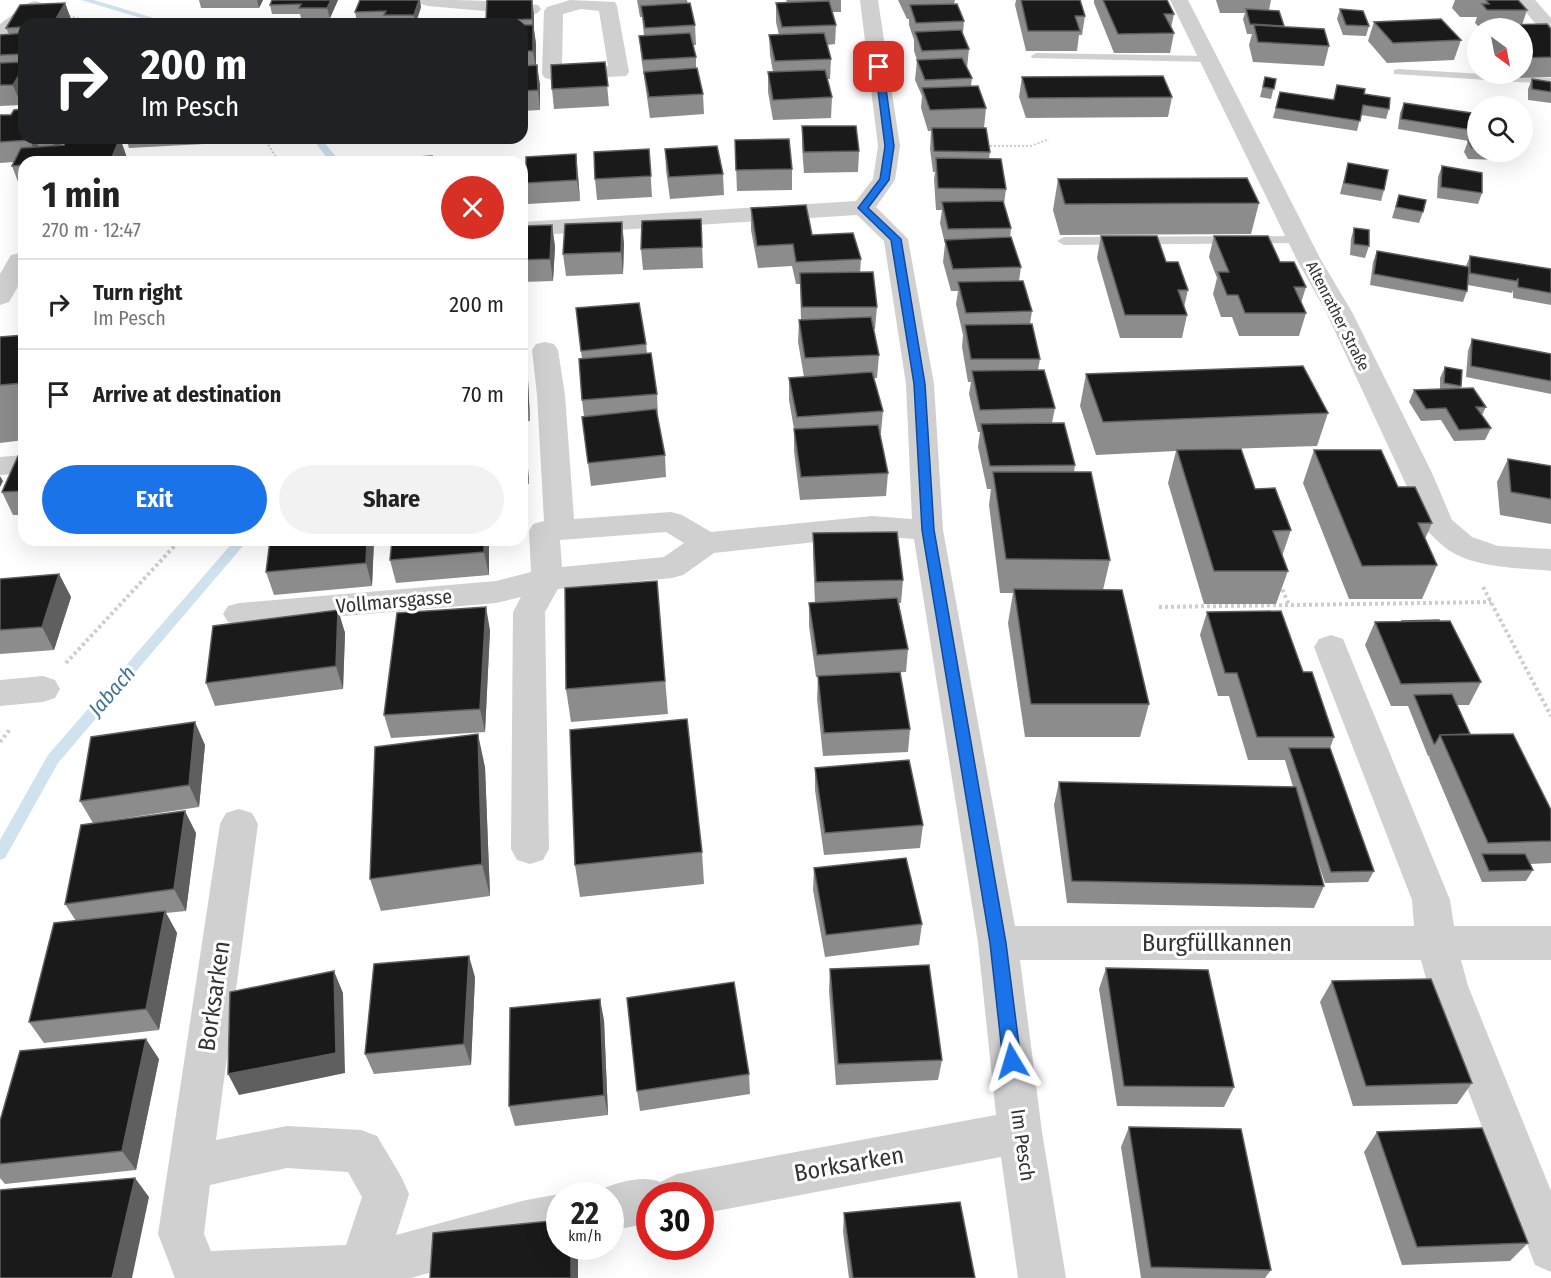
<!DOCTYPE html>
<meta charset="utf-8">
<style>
:root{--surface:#fff;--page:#f2f2f2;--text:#222;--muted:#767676;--line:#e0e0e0;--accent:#1a73e8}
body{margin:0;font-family:"Fira Sans Condensed",sans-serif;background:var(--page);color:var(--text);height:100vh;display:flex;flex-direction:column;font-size:22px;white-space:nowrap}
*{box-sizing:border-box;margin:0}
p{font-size:20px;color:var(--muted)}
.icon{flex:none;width:33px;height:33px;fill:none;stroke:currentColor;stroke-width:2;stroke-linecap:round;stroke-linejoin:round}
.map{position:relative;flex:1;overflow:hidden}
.details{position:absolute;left:18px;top:156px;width:510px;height:390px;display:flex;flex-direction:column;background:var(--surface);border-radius:18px;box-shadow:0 6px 24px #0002}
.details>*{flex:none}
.top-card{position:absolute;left:18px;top:18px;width:510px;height:126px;border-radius:18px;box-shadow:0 6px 24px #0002;background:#202124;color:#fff;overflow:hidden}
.needle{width:39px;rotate:148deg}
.fabs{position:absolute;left:1467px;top:18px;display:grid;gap:12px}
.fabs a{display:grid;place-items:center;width:66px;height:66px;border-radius:50%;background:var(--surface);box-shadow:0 6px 24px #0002;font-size:30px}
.speed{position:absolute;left:546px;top:1182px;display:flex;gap:12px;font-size:30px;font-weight:700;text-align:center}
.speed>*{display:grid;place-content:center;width:78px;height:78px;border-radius:50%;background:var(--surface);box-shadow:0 6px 24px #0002;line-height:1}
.speed small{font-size:15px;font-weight:400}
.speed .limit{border:9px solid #d22;background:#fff;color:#111}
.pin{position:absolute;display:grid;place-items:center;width:51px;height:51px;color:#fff;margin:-26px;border-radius:12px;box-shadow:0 3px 9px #0006}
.me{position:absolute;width:66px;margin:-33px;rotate:353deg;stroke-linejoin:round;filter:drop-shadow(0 0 4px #0008)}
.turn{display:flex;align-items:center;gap:21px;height:126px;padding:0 24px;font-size:27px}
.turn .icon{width:78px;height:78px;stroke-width:2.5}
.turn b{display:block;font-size:42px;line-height:51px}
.round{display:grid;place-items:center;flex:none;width:63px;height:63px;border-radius:32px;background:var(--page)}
.overview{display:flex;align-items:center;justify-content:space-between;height:102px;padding:0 24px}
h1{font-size:36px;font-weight:700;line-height:45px}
.cta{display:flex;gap:12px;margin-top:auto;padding:12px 24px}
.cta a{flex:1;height:69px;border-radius:36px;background:var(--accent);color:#fff;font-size:24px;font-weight:700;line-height:69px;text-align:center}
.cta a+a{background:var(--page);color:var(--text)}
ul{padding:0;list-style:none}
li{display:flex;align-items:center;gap:18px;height:90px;padding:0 24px;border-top:2px solid var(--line)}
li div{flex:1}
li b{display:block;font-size:22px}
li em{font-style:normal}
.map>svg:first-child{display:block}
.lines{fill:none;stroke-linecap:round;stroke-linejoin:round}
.stream{fill:#cfe2ee;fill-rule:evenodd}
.path-far1{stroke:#cdcdcd;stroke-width:2;stroke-dasharray:2 2;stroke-linecap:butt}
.path{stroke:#cdcdcd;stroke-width:4;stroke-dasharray:3 3;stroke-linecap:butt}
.service{fill:#d0d0d0;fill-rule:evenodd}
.minor{fill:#d0d0d0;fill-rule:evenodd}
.wall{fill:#8c8c8c}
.shaded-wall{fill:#5f5f5f}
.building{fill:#1a1a1a;stroke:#5f5f5f;stroke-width:1.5}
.route{fill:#1a73e8;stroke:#114b97;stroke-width:1.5}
.labels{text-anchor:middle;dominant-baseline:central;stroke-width:6;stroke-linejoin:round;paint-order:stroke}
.far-street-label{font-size:16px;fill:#333;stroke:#fff}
.street-label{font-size:20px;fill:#333;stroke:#fff}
.water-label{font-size:21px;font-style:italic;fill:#3f7597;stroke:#fff}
.near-street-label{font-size:24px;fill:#333;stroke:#fff}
</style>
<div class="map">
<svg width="1551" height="1278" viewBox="0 0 1551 1278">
<rect width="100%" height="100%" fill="#fff"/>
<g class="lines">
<!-- stream -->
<path class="stream" d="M81 0H94L174 24H161Z
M312 138H321L340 162H330Z
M235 540H248L58 763 5 858 0 860V840L48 755Z"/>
<!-- path-far1 -->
<path class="path-far1" d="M65 15 102 24
M264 138 279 162
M986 146H1031L1049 139"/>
<!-- path -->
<path class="path" d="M1280 584 1289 605
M1483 587 1551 716
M1159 607 1491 602
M66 663 180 540
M0 742 11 728"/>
<!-- service -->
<path class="service" d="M1036 53 1209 56 1214 59 1209 62 1032 58 1031 56Z
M1398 69 1551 78V84L1394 74V70Z
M1300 236 1307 240 1305 243 1064 245 1057 241 1064 237Z"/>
<!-- minor -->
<path class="minor" d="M419 0C457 0 500 0 538 5L541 9 538 13 531 15 428 6 421 4Z
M570 0 615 2 617 6 629 72 626 76 552 80 545 78 542 74 544 11 547 7ZM581 9 599 11 608 66 562 68 563 14Z
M860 0H878L900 146 895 180 876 207 908 239 934 384 943 530 1015 926H1414L1412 900 1314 647 1319 639 1331 635 1343 639 1450 900 1454 926H1551V960H1461L1468 986 1551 1191V1272L1535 1265 1428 986 1421 960H1020L1042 1132 1066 1278H1018L1001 1157 700 1214V1196H650V1223L610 1231V1196H592L594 1192C613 1184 641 1174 660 1182L677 1174 996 1115 978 943 914 539 872 536 714 553 683 575 672 578 558 589 545 612 549 849 543 860 530 864 517 860 511 849 513 612 521 597 496 603 239 625 228 622 223 614 228 606 239 603 496 581 531 572 529 531 533 524 544 521 537 395 532 350 536 344 545 342 554 344 558 350 565 395 574 519 671 512 682 515 711 532 872 516 912 519 906 384 884 241 857 215 522 236V222L856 201 873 179 878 146ZM666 532 684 543 664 557 562 567 560 540Z
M1170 0H1188L1321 260 1352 312 1433 475 1452 520 1472 537 1498 546 1551 549V571C1520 568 1477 568 1450 551 1442 546 1435 538 1428 532L1326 312 1297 260Z
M1516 0H1535L1551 18V36L1544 34Z
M35 1 42 3 45 7 42 11 7 37 0 39V24L28 3Z
M20 253 24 254V276L9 302 0 305V274L11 255Z
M24 455V473L0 475V457Z
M43 676 55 680 60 689 55 698 43 702 0 706V680Z
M239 809 252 813 258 824 216 1140 287 1126 361 1130 377 1136 402 1178 409 1194 396 1235 526 1200 560 1194 563 1196H560V1240L526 1246 411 1278H175L158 1234 220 824 226 813ZM287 1168 348 1172 362 1197 346 1245 211 1251 204 1234 210 1185Z"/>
</g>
<!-- wall -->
<path class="wall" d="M199 0H263L259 8H201Z
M338 0 330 18H301L300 14H272L270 5Z
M637 0H687L688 4 695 25 696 45H693L696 57V68L703 94 704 114 650 118 641 56 639 36H644L642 17H640Z
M786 0H841V12H832L836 25 835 44 827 45 831 59 830 79H827L832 97 831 118 773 120 768 92V72H773L770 55 769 35H779L776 22V3L787 2Z
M898 0H955L954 4 964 21 963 34 969 49 967 68 972 78 971 86 986 108 984 128 990 152 989 159 1006 189 1004 204 1011 228 1010 238 1021 267 1019 281 1032 311 1030 324 1040 359 1038 370 1055 408 1052 423 1075 465 1074 472 1110 560 1103 590 1149 704 1140 737H1025L1008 623 1013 593H1000L989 505 991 489H987L978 447 980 432H978L969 394 971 382H968L962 347 963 335 956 304 958 291H951L943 262 945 244 940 223 942 210H936L934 179 935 172H933L930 149 931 131H928L921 108 922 96 915 80 917 60 914 51V40L909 25V19H907Z
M1016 0H1080L1085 16 1082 35H1079L1077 51H1026L1015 5Z
M1094 0H1167L1174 14 1171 28 1174 33 1170 53H1114L1094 3Z
M1216 0H1271L1269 10 1284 27 1329 46 1324 66 1253 62 1249 45 1252 34H1247L1243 19 1245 13H1220Z
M1455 0H1518L1527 10 1522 25 1551 29V77L1513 78 1509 74H1522V28H1480L1475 23 1477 17H1460L1452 8Z
M65 3 72 22 71 24H24V100L21 105 0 106V35L9 34 6 28 20 5Z
M421 7 416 24H386L385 21 357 22 355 12Z
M1340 9 1369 26 1366 36 1343 35 1337 19Z
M534 14V30L536 44V65L540 85V110L522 111V24H486V21Z
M1374 22 1461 40 1454 60 1387 63 1368 41Z
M605 62 609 106 554 109 552 89Z
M1022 77 1172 97 1168 117 1026 118 1019 97Z
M1265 77 1276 79 1271 99 1260 97Z
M1532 79 1551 82V103L1528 100V89Z
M1337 85 1389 109 1386 119 1361 115 1357 131 1273 118 1280 92 1333 100Z
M1404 103 1478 114V152H1503L1499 160 1468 159 1464 152 1468 141 1475 142 1398 129 1400 113Z
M0 115 24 138H65L61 145 108 138H120L127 158 24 162V187H20L12 166 14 162 0 163Z
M802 126 859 151 858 172 804 173 802 147Z
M126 138H224L223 143 129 148Z
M735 140 792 169V190L737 191Z
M649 149 652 197 597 200 595 179Z
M665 149 723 174 724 195 670 199 666 170Z
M1348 163 1384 190 1381 201 1340 194Z
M1442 166 1482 193 1478 204 1437 198 1438 177Z
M578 175 580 201 528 204 526 183Z
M1058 179 1259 203 1251 234 1060 235 1053 210Z
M1399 195 1423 212 1419 223 1392 218Z
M751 208 812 235 861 259 860 273 877 307 875 329H873L879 355 877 378H874L883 411 881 433 880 434 888 473 886 496 800 500 794 451V429L789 400V378L804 377 798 342 799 320H801L800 284H796L792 266 758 268 751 230Z
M701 219 703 268 643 270 641 249Z
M552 225 555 247 553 281 522 282V226Z
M1354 228 1369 246 1365 258 1350 255 1351 239Z
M1101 236 1166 262 1188 290 1184 307 1187 315 1182 338H1120L1097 258Z
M1214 236 1280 262 1306 287 1301 303 1306 313 1299 336H1239L1232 317H1221L1213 294 1217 278 1209 257Z
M624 243 623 274 566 276 563 254Z
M1377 251 1466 266 1470 256 1551 269V305L1513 298V290L1512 293 1468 285 1467 291 1463 302 1370 285 1373 262Z
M576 308 646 344 647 353 657 394 658 417 665 455 666 477 591 486 582 417H584L582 400V359Z
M24 335V440L0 443V337Z
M1472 339 1551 354V394L1466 377 1468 351Z
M522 340 524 357 528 380 530 421 523 422 526 439 529 484 522 485Z
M1445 367 1461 386 1460 388 1486 407 1482 415 1491 428 1485 440 1454 441 1441 420 1421 421 1409 402 1414 390 1440 389V378Z
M1086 374 1328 413 1317 446 1226 449 1255 489 1291 530 1282 556 1288 571 1276 604H1204L1168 483 1176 451 1096 455 1080 406Z
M1314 450 1398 487 1432 523 1425 539 1437 565 1422 599H1349L1303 483Z
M24 455V515H13L2 492Z
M1508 459 1551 466V524L1500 515 1497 482Z
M813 533 903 580 901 603H899L908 649 906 672 872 674 910 729 908 752 823 756 817 699 818 677H816L809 626V603H815L813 556Z
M374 540 372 586 274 595 266 572Z
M392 540H489V575L396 583 390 560Z
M59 574 71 597 54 650 0 654V579Z
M657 581 668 714 571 722 566 689Z
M338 610 345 633 343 689 215 706 206 683Z
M1207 612 1303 672 1334 737 1330 748 1374 871 1368 882 1325 883 1313 847 1324 886 1314 908 1067 903 1054 805 1059 782 1293 787 1285 760H1248L1229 696H1218L1200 635Z
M1375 622 1481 682 1469 705H1457L1470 734 1551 810V863L1530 864 1533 870 1526 881 1482 882 1429 757 1430 756H1428L1408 706H1391L1365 645Z
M490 630 485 732 391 738 384 715Z
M205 745 199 807 93 823 80 801Z
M485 767 490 896 381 911 370 879Z
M815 768 923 825 920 848 824 855 815 790Z
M196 833 186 911 166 913 177 933 159 1030 44 1043 29 1022 76 921 65 904Z
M702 852 704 884 580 897 575 865Z
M814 868 922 924 919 945 825 957 813 890Z
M1106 968 1234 1087 1224 1107 1117 1106 1099 989Z
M830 969 942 1060 938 1080 836 1085 829 991Z
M475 977 471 1065 374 1074 365 1054Z
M1332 981 1472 1083 1457 1104 1353 1106 1320 1002Z
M604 1020 608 1115 515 1126 509 1106Z
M159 1059 136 1170 5 1184 0 1178V1121Z
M749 1074 750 1094 640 1111 637 1091Z
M1129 1127 1271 1270 1265 1278H1141L1121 1147Z
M1377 1132 1528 1243 1510 1261 1402 1265 1364 1152Z
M844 1213 975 1278H849L843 1232Z"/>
<!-- shaded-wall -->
<path class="shaded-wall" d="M257 0H263L259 8Z
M331 0H338L330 18 327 8Z
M419 0H420L421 7 415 24 414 15Z
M532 0 534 14V30L536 44V71L533 51V32L532 19Z
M65 3 72 22 71 24H53Z
M537 65 540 85V110L538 90Z
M24 67V100L21 105 13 85Z
M31 138H35L42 154 38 161 30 140Z
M51 138H65L57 154Z
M120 138 127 158 126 162H110Z
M576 154 578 175 580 201 577 180Z
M622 222 624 243 623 274 621 252Z
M552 225 555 247 553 281 550 259Z
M525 357 528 380 530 421 527 398Z
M522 416 526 439 529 484 525 461Z
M0 476 3 481 0 487Z
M367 540H374L372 586 366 563Z
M484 540H489V575L484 552Z
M59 574 71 597 54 650 42 627Z
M486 607 490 630 485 732 480 709Z
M338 610 345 633 343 689 336 666Z
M195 722 205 745 199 807 189 785Z
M478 734 485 767 490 896 482 864Z
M185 811 196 833 186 911 174 889Z
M165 911 177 933 159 1030 146 1009Z
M469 956 475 977 471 1065 464 1044Z
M334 971 343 993 345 1073 239 1095 228 1074Z
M600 999 604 1020 608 1115 604 1095Z
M146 1039 159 1059 136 1170 122 1151Z
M135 1178 149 1197 132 1278H112Z
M571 1246H578V1278H571Z"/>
<!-- building -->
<path class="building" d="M272 0H331L327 8H299L301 4 270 5Z
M360 0H419L414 15H384L386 11 355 12Z
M487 0H532V19L486 21Z
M1021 0H1080L1085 16H1075L1080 31H1028Z
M1103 0H1167L1174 14H1164L1174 33 1118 34Z
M1486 0H1518L1527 10H1487L1482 4H1489Z
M829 1 836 25 782 27 776 3Z
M65 3 53 24H24V27L6 28 20 5Z
M690 3 695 25 645 28 641 6Z
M957 4 964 21 916 23 910 5Z
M1246 9 1279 11 1284 26 1250 24Z
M1340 9 1363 11 1369 26 1346 25Z
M1441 19 1461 40 1393 43 1374 22Z
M1547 24 1551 29V57L1522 58V28H1501L1498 25Z
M522 25H533V51H522Z
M1254 25 1324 29 1329 46 1258 42Z
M961 30 969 49 922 51 915 32Z
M24 33V54L0 55V35Z
M690 33 696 57 643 60 639 36Z
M824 33 831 59 775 61 769 35Z
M962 58 972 78 925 80 917 60Z
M24 62V67L13 85H0V63Z
M605 62 608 86 552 89 551 65Z
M537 65 538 90 522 91V66Z
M697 68 703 94 649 97 644 72Z
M825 70 832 97 773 100 768 72Z
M1163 76 1172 97 1028 98 1022 77Z
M1265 77 1276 79 1274 89 1263 87Z
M1532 79 1551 82V92L1532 89Z
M1337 85 1365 89 1364 94 1390 98 1389 109 1363 105 1360 121 1276 108 1280 92 1334 100Z
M978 86 986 108 930 110 922 88Z
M1404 103 1478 114V131L1401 119Z
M24 109V138H31L30 140 0 142V115H11L14 110Z
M802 126H856L859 151 804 152Z
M932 128H986L990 152 934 151Z
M108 138H120L110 162H24V165L12 166 21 148 64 145 66 140Z
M789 139 792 169 736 170 735 140Z
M1468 141 1478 142V148H1472Z
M717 146 723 174 669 177 665 149Z
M649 149 651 176 595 179 594 152Z
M576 154 577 180 526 183V157Z
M432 156V162H373V160Z
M509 158 508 162H451V159Z
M936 158 1001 159 1006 189 938 188Z
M1348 163 1388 170 1384 190 1344 183Z
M1442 166 1482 173V193L1441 187Z
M1247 178 1259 203 1065 204 1058 179Z
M1399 195 1426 200 1423 212 1396 207Z
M1003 201 1011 228 948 229 942 202Z
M806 205 812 235 853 233 861 259 796 262 793 244 757 246 751 208Z
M701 219 702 247 641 249 642 221Z
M622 222 621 252 563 254 565 224Z
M552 225 550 259 522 260V226Z
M1354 228 1369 230V246L1354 244Z
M1101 236H1157L1166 262H1178L1188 290H1178L1187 315H1125Z
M1214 236H1268L1280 262H1294L1306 287H1294L1306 313H1245L1238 295H1227L1218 272H1229Z
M1011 237 1021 267 953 269 945 240Z
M1377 251 1469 267 1467 291 1374 274Z
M1470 256 1551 269V293L1518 287V279L1516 281 1470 273Z
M873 272 877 307H802L800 273Z
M1023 281 1032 311 966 313 958 282Z
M639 303 646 344 581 351 576 308Z
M871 317 879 355 805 358 799 320Z
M1032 324 1040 359H971L965 325Z
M24 335V383L0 385V337Z
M1472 339 1551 354V381L1471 366Z
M651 353 657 394 582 400 579 359Z
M525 357 527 398 522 399V358Z
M1303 366 1328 413 1103 422 1086 374Z
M1445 367 1462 370 1461 386 1444 383Z
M1044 370 1055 408 980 410 972 371Z
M872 372 883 411 797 417 789 378Z
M1473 388 1486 407H1476L1491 428 1459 430 1446 408 1426 409 1414 390Z
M656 409 665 455 588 463 582 417Z
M522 416 525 461 522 462Z
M1064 423 1075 465 990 466 981 424Z
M878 425 888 473 801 477 794 429Z
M1241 449 1255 489 1275 488 1291 530 1273 531 1288 571H1214L1177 450Z
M1314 450H1381L1398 487H1415L1432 523H1418L1437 565 1362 566Z
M24 455V491L2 492 18 456Z
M1508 459 1551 466V499L1511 492Z
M993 472H1091L1110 560 1006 559Z
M897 532 903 580 816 582 813 533Z
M270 540H367L366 563 266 572Z
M392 540H484V552L390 560Z
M59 574 42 627 0 630V579Z
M657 581 665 681 566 689 565 588Z
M1014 589 1122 590 1149 704H1031Z
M897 598 908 649 817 655 809 603Z
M486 607 480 709 384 715 397 613Z
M338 610 336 666 206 683 213 626Z
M1281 611 1303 672H1312L1334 737H1257L1237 673H1225L1207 612Z
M1439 620V621H1401Z
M1450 621 1481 682 1401 684 1375 622Z
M900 672 910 729 824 733 818 676Z
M1452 694 1470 734 1440 735 1435 744H1434L1414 695Z
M687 719 702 852 575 865 570 730Z
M195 722 189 785 80 801 91 737Z
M478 734 482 864 370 879 375 747Z
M1513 734 1551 810V841L1488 843 1440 735Z
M1289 748H1330L1374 871 1331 872Z
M909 760 923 825 825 833 815 768Z
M1059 782 1296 787 1324 886 1072 881Z
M185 811 174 889 65 904 81 825Z
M1482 854H1525L1533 870 1489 871Z
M906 858 922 924 826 935 814 868Z
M165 911 146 1009 29 1022 54 923Z
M469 956 464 1044 365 1054 374 964Z
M929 965 942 1060 838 1064 830 969Z
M1106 968 1208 970 1234 1087 1124 1086Z
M334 971 336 1053 228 1074 230 992Z
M1431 979 1472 1083 1366 1086 1332 981Z
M734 982 749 1074 637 1091 627 998Z
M600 999 604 1095 509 1106 510 1008Z
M146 1039 122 1151 0 1164V1121L20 1051Z
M1129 1127 1241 1129 1271 1270 1151 1267Z
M1482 1128 1528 1243 1417 1247 1377 1132Z
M135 1178 112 1278H0V1190Z
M960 1202 975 1278H853L844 1213Z
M560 1220V1246H571V1278H430L433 1233Z"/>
<!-- route -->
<path class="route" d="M879 64 883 67 894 146 889 180 868 208 901 239 925 384 934 530 1006 943 1021 1061 1018 1067 1012 1069 1006 1067 1003 1061 990 943 922 530 914 384 891 240 858 208 880 179 885 146 875 67Z"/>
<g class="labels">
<!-- far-street labels -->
<g class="far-street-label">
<text transform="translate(1338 316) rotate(63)">Altenrather Straße</text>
</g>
<!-- street labels -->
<g class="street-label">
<text transform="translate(394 601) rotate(-5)">Vollmarsgasse</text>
<text transform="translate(1023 1145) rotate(82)">Im Pesch</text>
</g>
<!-- water labels -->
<g class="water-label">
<text transform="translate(112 691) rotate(-49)">Jabach</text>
</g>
<!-- near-street labels -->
<g class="near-street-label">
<text x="1217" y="943">Burgfüllkannen</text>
<text transform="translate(214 996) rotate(-82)">Borksarken</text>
<text transform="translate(849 1164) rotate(-10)">Borksarken</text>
</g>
</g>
</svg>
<div class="fabs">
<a><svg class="needle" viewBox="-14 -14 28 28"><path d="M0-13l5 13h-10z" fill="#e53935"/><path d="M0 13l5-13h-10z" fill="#767676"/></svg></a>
<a><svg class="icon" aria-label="search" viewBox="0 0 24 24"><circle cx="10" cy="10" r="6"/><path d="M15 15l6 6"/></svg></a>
</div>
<div class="speed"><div>22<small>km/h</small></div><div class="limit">30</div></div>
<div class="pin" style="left:879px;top:67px;background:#d93025"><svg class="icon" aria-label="arrive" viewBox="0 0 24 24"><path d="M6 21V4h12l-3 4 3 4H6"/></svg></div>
<svg class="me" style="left:1012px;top:1061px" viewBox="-20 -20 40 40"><path d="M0-17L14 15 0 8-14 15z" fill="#1a73e8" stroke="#fff" stroke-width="4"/></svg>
<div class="top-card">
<div class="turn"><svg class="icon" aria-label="right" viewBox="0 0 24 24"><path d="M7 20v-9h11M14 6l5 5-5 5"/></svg><div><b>200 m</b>Im Pesch</div></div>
</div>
<section class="details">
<div class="overview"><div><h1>1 min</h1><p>270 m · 12:47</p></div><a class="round" style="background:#d93025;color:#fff"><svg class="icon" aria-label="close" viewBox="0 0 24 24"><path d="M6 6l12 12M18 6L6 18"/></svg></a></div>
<ul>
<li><svg class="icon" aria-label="right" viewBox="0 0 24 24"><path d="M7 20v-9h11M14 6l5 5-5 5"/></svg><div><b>Turn right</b><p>Im Pesch</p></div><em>200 m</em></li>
<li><svg class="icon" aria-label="arrive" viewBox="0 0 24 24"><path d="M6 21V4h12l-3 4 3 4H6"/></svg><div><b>Arrive at destination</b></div><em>70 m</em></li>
</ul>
<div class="cta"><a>Exit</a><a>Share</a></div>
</section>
</div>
